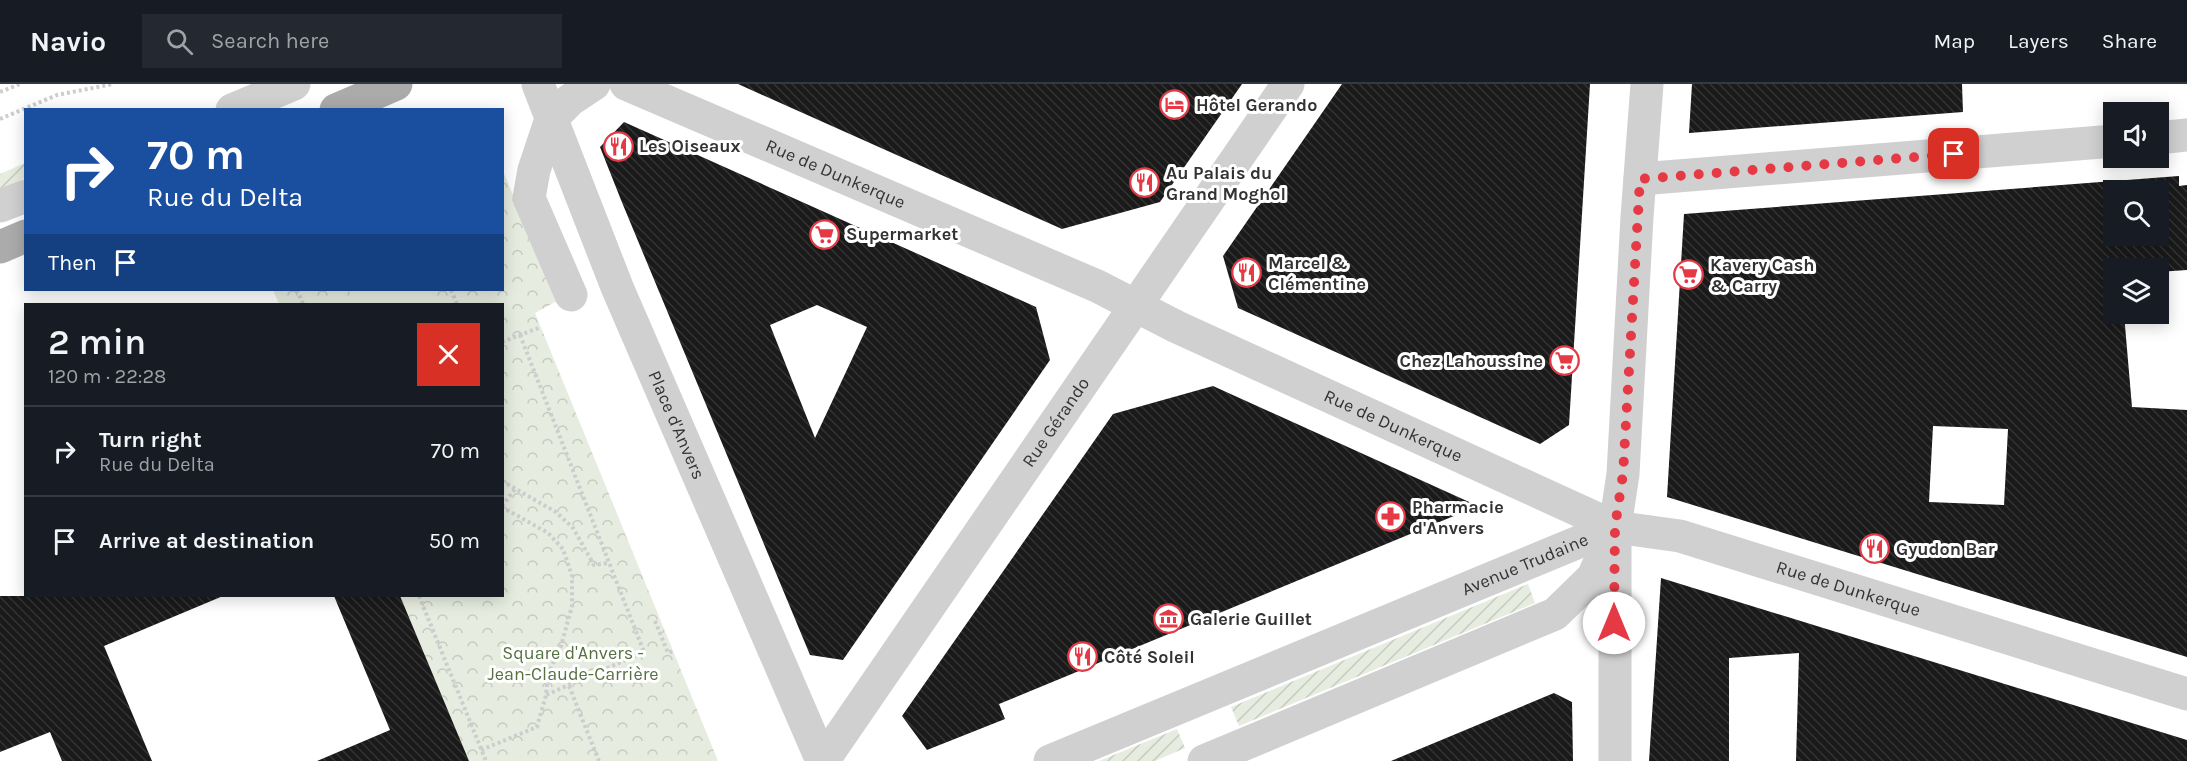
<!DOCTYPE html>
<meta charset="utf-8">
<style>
:root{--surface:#171b24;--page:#242831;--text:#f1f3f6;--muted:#9ea1a6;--line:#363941}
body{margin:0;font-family:Karla,sans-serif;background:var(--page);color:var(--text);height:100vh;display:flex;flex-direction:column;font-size:22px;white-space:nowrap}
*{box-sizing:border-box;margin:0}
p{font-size:20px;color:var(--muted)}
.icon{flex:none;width:33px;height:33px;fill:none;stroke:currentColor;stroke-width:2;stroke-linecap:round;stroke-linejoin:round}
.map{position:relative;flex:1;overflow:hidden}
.details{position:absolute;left:24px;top:219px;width:480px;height:294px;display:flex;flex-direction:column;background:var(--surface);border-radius:0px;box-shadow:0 3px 15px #0003}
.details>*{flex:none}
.banner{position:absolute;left:24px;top:24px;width:480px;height:183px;border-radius:0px;box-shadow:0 3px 15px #0003;background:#1a4fa0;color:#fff;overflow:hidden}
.tools{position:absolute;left:2103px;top:18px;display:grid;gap:12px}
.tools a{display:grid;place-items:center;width:66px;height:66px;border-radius:0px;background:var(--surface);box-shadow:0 3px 15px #0003;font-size:30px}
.pin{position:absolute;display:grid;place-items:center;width:51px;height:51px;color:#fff;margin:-26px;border-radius:12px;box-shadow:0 3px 9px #0006}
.me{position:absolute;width:66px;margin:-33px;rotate:0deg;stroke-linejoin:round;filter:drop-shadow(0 0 4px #0008)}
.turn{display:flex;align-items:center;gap:21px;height:126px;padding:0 24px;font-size:27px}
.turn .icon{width:78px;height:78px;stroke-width:2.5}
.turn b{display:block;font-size:42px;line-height:51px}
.then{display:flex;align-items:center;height:57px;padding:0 24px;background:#0003;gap:12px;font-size:22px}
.round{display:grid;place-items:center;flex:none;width:63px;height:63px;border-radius:0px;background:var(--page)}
.headline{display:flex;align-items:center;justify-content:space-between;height:102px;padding:0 24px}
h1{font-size:36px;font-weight:600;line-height:45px}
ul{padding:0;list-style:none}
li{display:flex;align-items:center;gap:18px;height:90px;padding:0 24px;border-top:2px solid var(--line)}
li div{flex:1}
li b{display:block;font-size:22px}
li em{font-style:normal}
header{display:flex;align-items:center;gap:36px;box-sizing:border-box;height:84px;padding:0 30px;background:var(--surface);border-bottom:2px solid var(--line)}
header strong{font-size:28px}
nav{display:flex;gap:33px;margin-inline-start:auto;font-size:21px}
.search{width:420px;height:54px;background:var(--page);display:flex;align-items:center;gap:15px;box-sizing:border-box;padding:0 21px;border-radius:0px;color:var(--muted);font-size:22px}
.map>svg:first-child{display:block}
.forest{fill:url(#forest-crowns)}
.garden{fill:url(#garden-furrows)}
.pitch{fill:#e6ecdf}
.building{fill:url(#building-back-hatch);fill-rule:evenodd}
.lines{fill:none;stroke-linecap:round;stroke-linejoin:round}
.path{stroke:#cdcdcd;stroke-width:4;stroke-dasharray:3 3;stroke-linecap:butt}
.minor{stroke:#d0d0d0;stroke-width:33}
.major{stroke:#ababab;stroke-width:33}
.route{stroke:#e63946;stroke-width:10;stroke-dasharray:0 18}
.labels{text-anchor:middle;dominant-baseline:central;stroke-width:6;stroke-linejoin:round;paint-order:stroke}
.poi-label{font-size:18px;font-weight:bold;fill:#333;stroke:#fff;text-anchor:start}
.street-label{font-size:18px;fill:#333;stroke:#fff}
.park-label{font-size:18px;fill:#56703f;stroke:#fff}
</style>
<header>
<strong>Navio</strong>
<div class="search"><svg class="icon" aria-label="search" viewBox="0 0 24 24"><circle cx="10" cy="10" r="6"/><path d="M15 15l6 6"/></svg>Search here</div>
<nav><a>Map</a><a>Layers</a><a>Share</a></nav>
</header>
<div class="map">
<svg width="2187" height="677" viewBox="0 0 2187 677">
<defs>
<pattern id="forest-crowns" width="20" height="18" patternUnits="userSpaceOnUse" patternTransform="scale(1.5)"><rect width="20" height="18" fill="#e6ecdf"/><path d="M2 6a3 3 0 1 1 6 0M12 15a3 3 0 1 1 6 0" fill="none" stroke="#c6cbc0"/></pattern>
<pattern id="garden-furrows" width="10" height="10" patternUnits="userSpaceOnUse" patternTransform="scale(1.5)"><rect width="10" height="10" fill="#e6ecdf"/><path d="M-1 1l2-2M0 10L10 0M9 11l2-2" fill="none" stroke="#c6cbc0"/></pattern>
<pattern id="building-back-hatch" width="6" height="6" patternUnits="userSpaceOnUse" patternTransform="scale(1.5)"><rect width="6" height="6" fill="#1a1a1a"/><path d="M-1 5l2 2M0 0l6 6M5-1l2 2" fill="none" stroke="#333"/></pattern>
</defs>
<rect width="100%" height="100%" fill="#fff"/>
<!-- forest -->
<path class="forest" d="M503 87 557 217 535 229 718 677H467L399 512H502V220H279L273 206H502Z"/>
<!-- garden -->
<path class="garden" d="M25 79V94L0 105V90Z
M1528 500 1535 519 1239 642 1231 623Z
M1177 645 1185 664 1155 677H1099Z"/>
<!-- pitch -->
<path class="pitch" d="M349 206H419L425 220H356Z"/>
<!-- building -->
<path class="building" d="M738 0H1242L1160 118 1062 145Z
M1342 0H1590L1569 341 1540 360 1238 224 1223 172Z
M1692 0H1962L1963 28 1689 49Z
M624 38 1036 223 1050 276 843 576 810 571 621 116 600 63ZM817 221 867 243 815 354 770 241Z
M2179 92V102L2187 101V186L2158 188V184H2114V230H2124L2132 323 2187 326V573L1667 413 1684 130ZM2114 106H2158V152H2114ZM1933 342 2008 345 2004 421 1929 418Z
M1213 302 1478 422 999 620 1005 635 927 666 902 632 1113 330Z
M1661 494 2187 656V677H1796L1799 569 1729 574V677H1649Z
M0 512H223L104 562 152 677H62L50 648 0 668Z
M334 512H400L469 677H317L390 646Z
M1554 609 1572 618 1573 677H1391Z"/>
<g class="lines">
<!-- path -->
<path class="path" d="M0 8 20 0
M0 35 57 11 113 0
M297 206 303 220
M451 206 457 220
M520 251 644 568 546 611
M502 258 541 243
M502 397 556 428 573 444 594 481 609 479
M502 422 515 405
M419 512 486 677
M655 537 668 569 673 567
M569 602 599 677
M481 666 537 643 546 611 548 590 561 562 572 522V492L563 465 548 449 502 423"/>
<!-- minor -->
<g class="minor">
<path id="s1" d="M538 0 617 203 822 677"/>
<path id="s2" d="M626 0 1097 202 1177 243 1615 443 1680 452 2187 610"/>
<path d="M232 26 294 0"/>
<path d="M2158 54 2187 51"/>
<path d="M1640 95 2114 57"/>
<path d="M0 122 26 112"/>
<path d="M571 211 529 114 534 86 551 35 570 16 594 0"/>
<path id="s3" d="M823 677 1288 0"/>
<path id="s4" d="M1050 677 1615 443"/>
<path d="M1204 677 1555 530 1593 493 1611 453"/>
<path d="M1615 677V443L1623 390 1637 133 1647 0"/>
</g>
<!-- major -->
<path class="major" d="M336 26 396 0
M0 163 26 152"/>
</g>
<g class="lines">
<!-- route -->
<path class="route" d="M1614 539 1615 443 1623 390 1640 95 1954 70"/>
</g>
<!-- icons -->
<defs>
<symbol id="hotel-ring" viewBox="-11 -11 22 22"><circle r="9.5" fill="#fff" stroke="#e63946" stroke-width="1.5"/><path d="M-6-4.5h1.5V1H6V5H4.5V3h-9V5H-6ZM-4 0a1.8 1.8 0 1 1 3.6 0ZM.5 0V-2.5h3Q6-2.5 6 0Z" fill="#e63946"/></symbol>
<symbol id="restaurant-ring" viewBox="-11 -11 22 22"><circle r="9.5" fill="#fff" stroke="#e63946" stroke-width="1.5"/><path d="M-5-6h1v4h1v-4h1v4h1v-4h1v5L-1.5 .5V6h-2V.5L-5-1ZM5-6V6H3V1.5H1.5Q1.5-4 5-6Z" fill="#e63946"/></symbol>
<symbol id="supermarket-ring" viewBox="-11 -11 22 22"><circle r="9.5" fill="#fff" stroke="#e63946" stroke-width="1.5"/><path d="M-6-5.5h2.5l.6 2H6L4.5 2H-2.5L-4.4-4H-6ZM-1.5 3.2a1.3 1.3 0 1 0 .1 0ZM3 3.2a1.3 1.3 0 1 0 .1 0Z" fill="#e63946"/></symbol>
<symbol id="pharmacy-ring" viewBox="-11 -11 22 22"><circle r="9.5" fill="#fff" stroke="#e63946" stroke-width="1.5"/><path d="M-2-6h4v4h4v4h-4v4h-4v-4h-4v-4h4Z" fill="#e63946"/></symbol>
<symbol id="museum-ring" viewBox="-11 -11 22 22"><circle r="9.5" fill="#fff" stroke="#e63946" stroke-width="1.5"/><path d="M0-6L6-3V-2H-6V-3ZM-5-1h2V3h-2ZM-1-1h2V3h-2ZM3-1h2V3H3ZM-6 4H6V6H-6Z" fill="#e63946"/></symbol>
</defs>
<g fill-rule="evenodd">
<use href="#hotel-ring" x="1158" y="4" width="33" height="33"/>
<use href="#restaurant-ring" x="602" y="46" width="33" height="33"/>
<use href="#restaurant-ring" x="1128" y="82" width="33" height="33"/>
<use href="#supermarket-ring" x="808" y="134" width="33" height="33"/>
<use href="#restaurant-ring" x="1230" y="172" width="33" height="33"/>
<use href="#supermarket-ring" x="1672" y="174" width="33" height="33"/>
<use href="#supermarket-ring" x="1548" y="260" width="33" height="33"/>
<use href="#pharmacy-ring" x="1374" y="416" width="33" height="33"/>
<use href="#restaurant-ring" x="1858" y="448" width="33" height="33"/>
<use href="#museum-ring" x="1152" y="518" width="33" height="33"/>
<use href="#restaurant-ring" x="1066" y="556" width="33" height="33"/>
</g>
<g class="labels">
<!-- poi labels -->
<g class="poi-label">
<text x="1196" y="21">Hôtel Gerando</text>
<text x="639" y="62">Les Oiseaux</text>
<text x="1166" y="89">Au Palais du<tspan x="1166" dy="21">Grand Moghol</tspan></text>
<text x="846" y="150">Supermarket</text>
<text x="1268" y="179">Marcel &amp;<tspan x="1268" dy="21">Clémentine</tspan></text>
<text x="1710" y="181">Kavery Cash<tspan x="1710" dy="21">&amp; Carry</tspan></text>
<text x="1543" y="277" text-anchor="end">Chez Lahoussine</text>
<text x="1412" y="423">Pharmacie<tspan x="1412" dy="21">d'Anvers</tspan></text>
<text x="1896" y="465">Gyudon Bar</text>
<text x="1190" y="535">Galerie Guillet</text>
<text x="1104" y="573">Côté Soleil</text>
</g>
<!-- street labels -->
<g class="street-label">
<text stroke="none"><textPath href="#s2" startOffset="228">Rue de Dunkerque</textPath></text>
<text stroke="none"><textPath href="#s3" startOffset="411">Rue Gérando</textPath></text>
<text stroke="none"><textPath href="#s1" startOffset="368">Place d'Anvers</textPath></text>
<text stroke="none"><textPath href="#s2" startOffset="840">Rue de Dunkerque</textPath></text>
<text stroke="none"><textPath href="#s4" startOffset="514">Avenue Trudaine</textPath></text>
<text stroke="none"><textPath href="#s2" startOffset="1326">Rue de Dunkerque</textPath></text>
</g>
<!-- park labels -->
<g class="park-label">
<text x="573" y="569">Square d'Anvers -<tspan x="573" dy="21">Jean-Claude-Carrière</tspan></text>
</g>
</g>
</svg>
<div class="tools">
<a><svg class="icon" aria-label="sound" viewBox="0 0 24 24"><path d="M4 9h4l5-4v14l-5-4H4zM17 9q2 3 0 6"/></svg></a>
<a><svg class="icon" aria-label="search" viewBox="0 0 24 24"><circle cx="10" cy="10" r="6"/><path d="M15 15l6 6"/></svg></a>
<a><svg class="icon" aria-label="layers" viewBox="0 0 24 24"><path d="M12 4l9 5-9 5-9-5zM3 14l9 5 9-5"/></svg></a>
</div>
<div class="pin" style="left:1954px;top:70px;background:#d93025"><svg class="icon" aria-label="arrive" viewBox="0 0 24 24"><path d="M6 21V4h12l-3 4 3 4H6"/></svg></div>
<svg class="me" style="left:1614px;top:539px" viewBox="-20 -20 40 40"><circle r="19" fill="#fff"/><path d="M0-13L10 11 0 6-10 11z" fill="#e63946"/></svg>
<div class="banner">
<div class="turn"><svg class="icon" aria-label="right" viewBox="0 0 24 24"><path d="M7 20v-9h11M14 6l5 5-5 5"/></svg><div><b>70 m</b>Rue du Delta</div></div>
<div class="then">Then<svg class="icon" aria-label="arrive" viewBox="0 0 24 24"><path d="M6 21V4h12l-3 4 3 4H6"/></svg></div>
</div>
<section class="details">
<div class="headline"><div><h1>2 min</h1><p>120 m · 22:28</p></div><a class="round" style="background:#d93025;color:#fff"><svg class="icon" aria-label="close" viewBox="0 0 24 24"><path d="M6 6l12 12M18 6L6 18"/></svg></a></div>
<ul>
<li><svg class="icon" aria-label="right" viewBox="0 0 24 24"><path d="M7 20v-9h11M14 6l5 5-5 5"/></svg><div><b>Turn right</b><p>Rue du Delta</p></div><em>70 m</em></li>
<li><svg class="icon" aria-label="arrive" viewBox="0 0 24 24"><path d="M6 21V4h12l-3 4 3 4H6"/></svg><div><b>Arrive at destination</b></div><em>50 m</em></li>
</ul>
</section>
</div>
